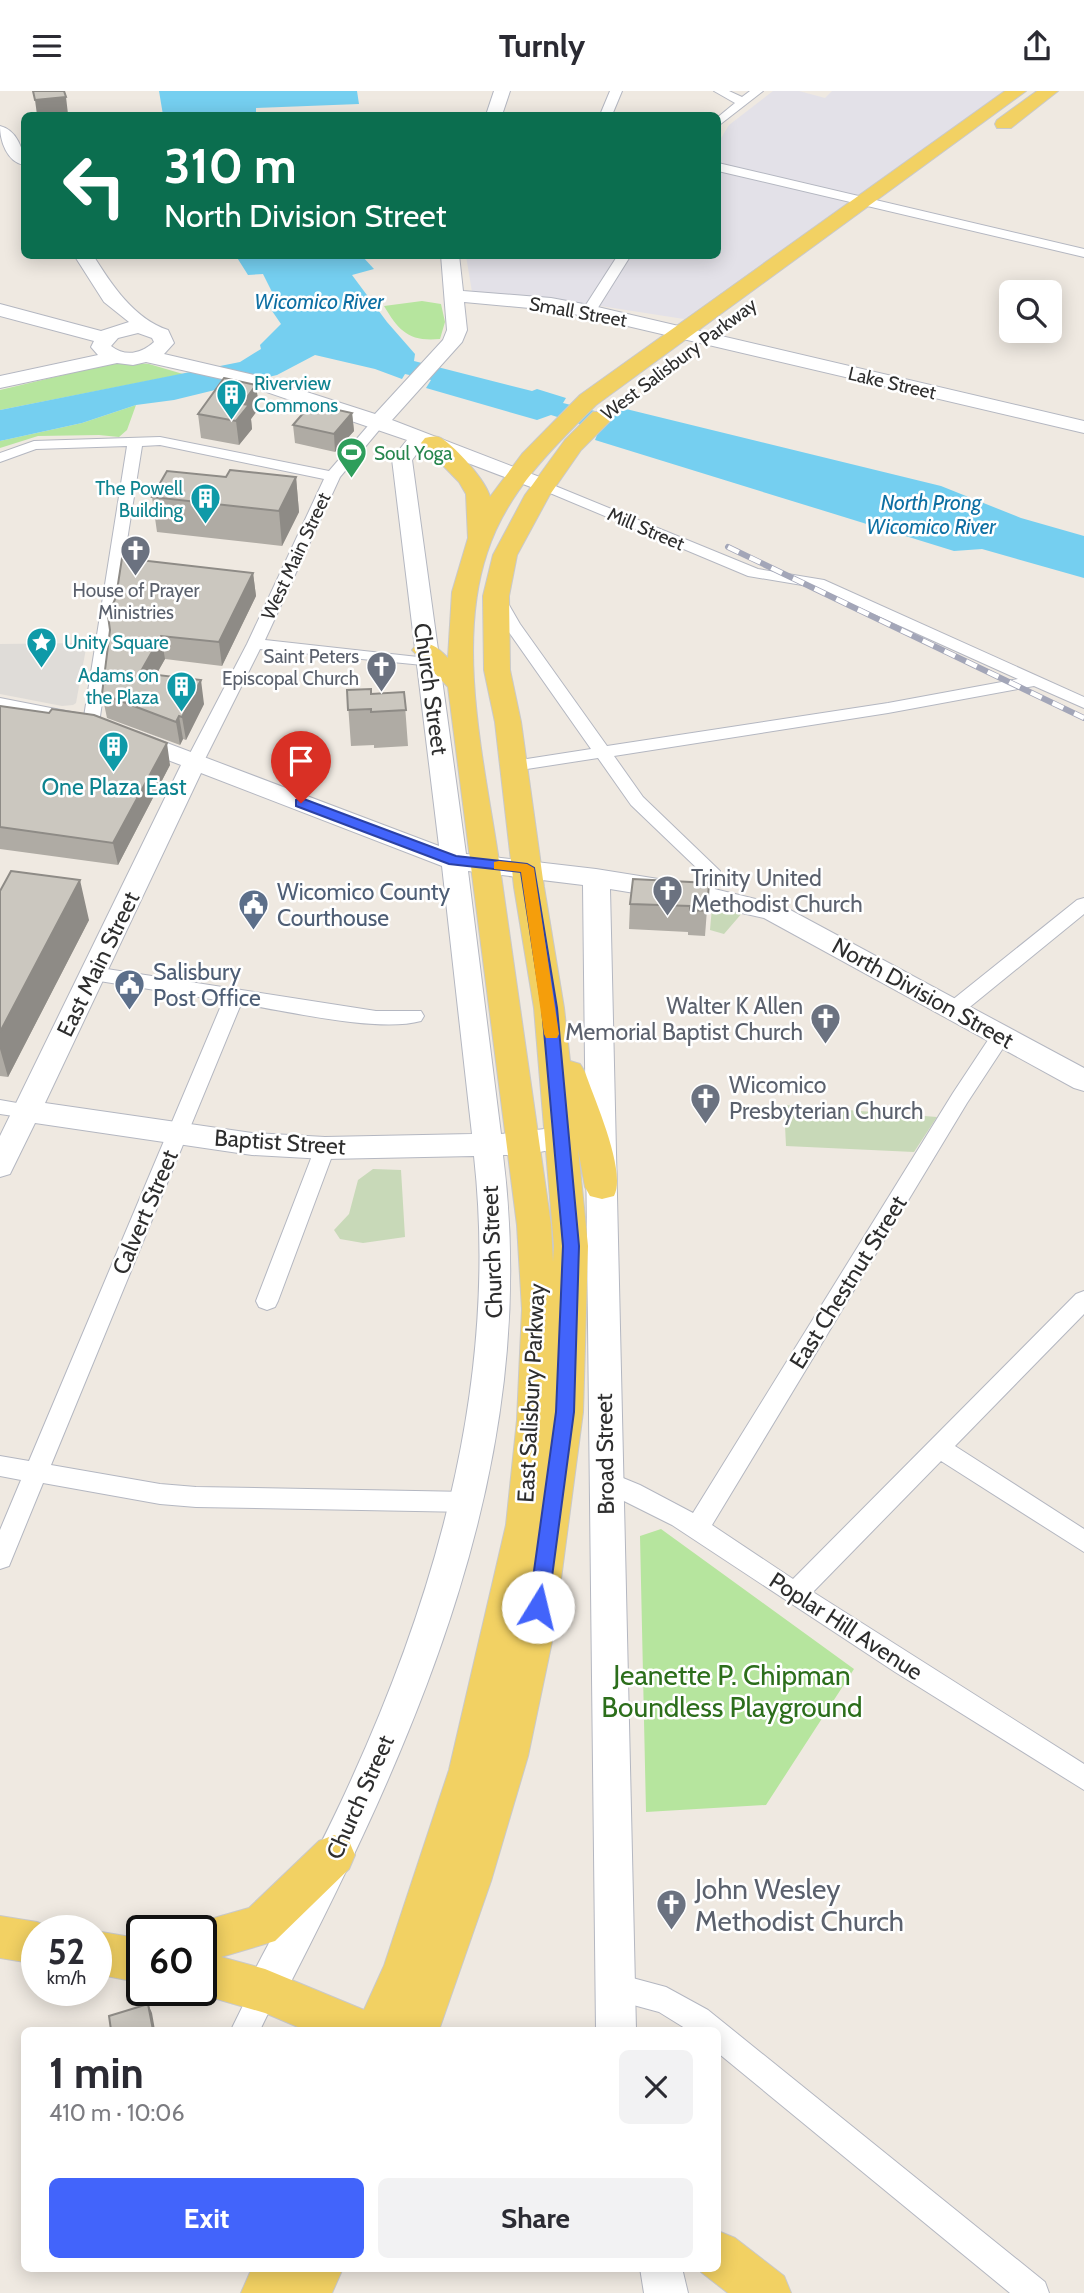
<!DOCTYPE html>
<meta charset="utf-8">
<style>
:root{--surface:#fff;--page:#f2f2f3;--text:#2b2b33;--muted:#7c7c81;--accent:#4264fb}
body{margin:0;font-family:Cabin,sans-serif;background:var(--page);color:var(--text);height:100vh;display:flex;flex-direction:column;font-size:26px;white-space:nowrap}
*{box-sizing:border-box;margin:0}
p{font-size:23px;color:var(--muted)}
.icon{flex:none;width:38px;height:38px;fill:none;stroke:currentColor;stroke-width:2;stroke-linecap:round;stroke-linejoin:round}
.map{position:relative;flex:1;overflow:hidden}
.side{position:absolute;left:21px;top:1936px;width:700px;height:245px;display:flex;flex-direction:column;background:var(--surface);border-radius:10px;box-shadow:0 4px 18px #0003}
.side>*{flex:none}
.banner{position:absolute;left:21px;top:21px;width:700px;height:147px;border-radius:10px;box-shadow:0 4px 18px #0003;background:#0b6e4f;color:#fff;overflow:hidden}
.controls{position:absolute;left:999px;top:189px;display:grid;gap:14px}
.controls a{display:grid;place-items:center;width:63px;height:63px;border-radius:10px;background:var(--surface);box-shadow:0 4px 18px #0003;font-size:35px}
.speed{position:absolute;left:21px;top:1824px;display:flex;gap:14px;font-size:35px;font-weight:700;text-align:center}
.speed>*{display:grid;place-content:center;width:91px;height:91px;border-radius:50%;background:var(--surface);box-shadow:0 4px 18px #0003;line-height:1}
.speed small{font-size:18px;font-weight:400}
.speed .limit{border:4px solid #111;border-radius:10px;background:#fff;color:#111}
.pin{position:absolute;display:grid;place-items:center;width:60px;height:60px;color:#fff;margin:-72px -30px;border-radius:50% 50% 50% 0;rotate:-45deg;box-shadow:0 0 7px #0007}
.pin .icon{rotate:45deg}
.me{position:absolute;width:77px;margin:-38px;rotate:9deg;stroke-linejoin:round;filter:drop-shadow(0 0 5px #0008)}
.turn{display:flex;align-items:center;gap:24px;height:147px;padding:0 28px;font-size:32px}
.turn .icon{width:91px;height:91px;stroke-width:2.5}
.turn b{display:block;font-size:49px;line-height:60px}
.round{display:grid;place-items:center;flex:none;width:74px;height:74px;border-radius:10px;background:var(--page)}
.head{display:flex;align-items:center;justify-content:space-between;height:119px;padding:0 28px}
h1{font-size:42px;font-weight:800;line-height:52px}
.cta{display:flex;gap:14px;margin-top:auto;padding:14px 28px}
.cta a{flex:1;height:80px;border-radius:10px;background:var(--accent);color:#fff;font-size:28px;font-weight:800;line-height:80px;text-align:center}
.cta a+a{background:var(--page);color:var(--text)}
header{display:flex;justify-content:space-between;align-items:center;height:91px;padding:0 28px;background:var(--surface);font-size:32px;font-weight:800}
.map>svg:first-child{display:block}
.industrial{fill:#e3e1e8}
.green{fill:#b6e59e}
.cemetery{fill:#c8d9b8}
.plaza{fill:#dfdcd8}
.water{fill:#75cff0}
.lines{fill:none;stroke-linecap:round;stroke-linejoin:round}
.street-casing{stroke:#b4b7c1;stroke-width:2}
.secondary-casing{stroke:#b4b7c1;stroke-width:2}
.primary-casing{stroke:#c9c9c9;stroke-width:2}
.street{fill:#fff;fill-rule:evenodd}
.secondary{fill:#fff;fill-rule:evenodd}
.primary{fill:#f2d163;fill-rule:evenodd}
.rail-casing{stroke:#a3a6b8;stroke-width:6}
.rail{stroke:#fff;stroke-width:4.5;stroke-dasharray:12;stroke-linecap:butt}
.wall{fill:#afaba4}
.shaded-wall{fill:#8e8b86}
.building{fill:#cbc7bf;stroke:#8e8b86;stroke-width:2}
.route{fill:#4264fb;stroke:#2b41a3;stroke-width:2}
.slow{fill:#f59e0b}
.labels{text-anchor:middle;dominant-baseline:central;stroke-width:5;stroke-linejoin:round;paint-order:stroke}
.far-street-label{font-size:19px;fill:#2e2e2e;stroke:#fff}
.far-culture-label{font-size:19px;fill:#0d838f;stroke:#fff;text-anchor:start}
.far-leisure-label{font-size:19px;fill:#27864d;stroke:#fff;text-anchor:start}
.far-worship-label{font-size:19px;fill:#5b616d;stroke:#fff}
.far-water-label{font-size:21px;font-style:italic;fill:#0d6fa3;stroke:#fff}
.street-label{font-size:23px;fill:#2e2e2e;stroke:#fff}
.culture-label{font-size:23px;fill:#0d838f;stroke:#fff}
.worship-label{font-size:23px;fill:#5b616d;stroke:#fff;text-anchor:start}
.service-label{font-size:23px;fill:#4e5e75;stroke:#fff;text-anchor:start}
.near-park-label{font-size:28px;fill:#2c6e1b;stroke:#fff}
.near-worship-label{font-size:28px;fill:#5b616d;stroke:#fff;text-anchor:start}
</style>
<header><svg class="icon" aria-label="menu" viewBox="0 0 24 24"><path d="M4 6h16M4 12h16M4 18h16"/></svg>Turnly<svg class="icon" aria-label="share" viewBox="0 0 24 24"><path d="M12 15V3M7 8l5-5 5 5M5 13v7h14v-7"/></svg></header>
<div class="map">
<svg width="1084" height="2202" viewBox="0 0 1084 2202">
<rect width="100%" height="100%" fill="#efe9e1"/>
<!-- industrial -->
<path class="industrial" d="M773 0H799L825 7 832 0H1004L684 228 568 210 472 201 466 165 718 164V52L729 34Z"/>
<!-- green -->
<path class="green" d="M422 210 441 213 445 231 440 248C409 251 399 240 384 215Z
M118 271 149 273 183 283 0 319V299Z
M136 314 127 339 119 346 99 344 38 345 0 357V350L82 332Z
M661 1438 854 1578 766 1714 646 1721 640 1445Z"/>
<!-- cemetery -->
<path class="cemetery" d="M712 816 743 821 724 843 710 839Z
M784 1014 937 1026 914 1061 786 1055Z
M373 1078 401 1079 405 1146 363 1152 340 1148 334 1139 349 1123 358 1089Z"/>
<!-- plaza -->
<path class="plaza" d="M87 552 76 612 73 614 62 615 0 603V553Z"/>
<!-- water -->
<path class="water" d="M159 0H357L359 13 256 17V24H163Z
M236 165H362L374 178 352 184 387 231 415 263 414 270 532 300 537 298 566 307 563 312 615 325 622 317 941 395 1021 427 1084 445V487L982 458 954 460 595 349 599 339 551 324 537 329 426 297 431 289 405 283 402 288 375 278 315 264 277 284 174 309 136 314 82 332 0 350V319L240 271 261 258 260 254 281 233 270 217 276 209 263 183 248 184Z"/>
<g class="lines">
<defs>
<path id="street" d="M610 0H622L612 24H600Z
M714 0H729L742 6 750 0H763L718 35V26L735 12Z
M718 72 1084 158V166L718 80Z
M618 164H631L594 223H584L582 220Z
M378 328 385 332 340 386 265 549 427 567 435 572 433 575 260 558 204 670 195 675 189 674 186 670 247 553 324 388 160 354 142 355 112 544 109 548 111 551 99 632 97 636H85L83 632 127 355 36 358 0 371V362L34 350 160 346 329 380 373 329Z
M543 390 758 478 824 489 1084 606V617L1034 595 888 622 614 665 643 706 720 780 719 790 709 808H695L693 804 701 790 702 782 631 714 598 667 514 680 508 679 505 675 508 671 514 670 591 658 504 534 488 505 490 502H502L520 533 607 655 888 612 1018 588 814 496 748 485 538 397 536 394 538 391Z
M1084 807V823L960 924H946L943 919 946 914 1077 809Z
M94 876 376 920H421L424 925 421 930C378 942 288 920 241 913L51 1374 160 1393 196 1396 469 1401 477 1404 481 1411 477 1418 469 1421 196 1416 160 1413 43 1392 9 1475 0 1478V1439L21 1389 0 1385V1365L29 1370 223 910 87 888 84 883 87 878Z
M1001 938 1008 940 1011 945 967 1012 712 1434 793 1488 1076 1203 1084 1200V1223L955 1355 1084 1438V1461L941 1370 813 1501 1084 1673V1699L895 1581 672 1434 598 1397 594 1390 598 1383 606 1380 640 1394 693 1422 953 1002 994 940Z
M0 1009 34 1015 37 1020 34 1025 27 1027 0 1023Z
M325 1049 332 1052 335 1057 278 1210 275 1216 267 1219 259 1216 256 1210 315 1057 318 1052Z
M614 1882 666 1896 708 1919 1045 2191 1049 2202H1010L718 1962V1939H688L659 1921 604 1906 600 1896 604 1886Z
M265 1886 275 1890 279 1900 260 1939H231L255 1890Z"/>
<path id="secondary" d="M494 0H510L502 24H486Z
M0 35C17 39 24 59 24 74 7 71 0 50 0 35Z
M74 164H93C111 193 134 228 168 239L174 252 164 263 254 284 375 323 443 249 447 239 441 164H459L463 200 551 207 589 214 1084 330V342L589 226 551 219 464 211 467 239 462 251 392 329 550 390 554 394 550 398H536L423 355 412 369 466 763 596 778 702 795 781 814 1084 977V1000L1074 997 764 827 702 813 610 798 636 1939H596L583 794 468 780 501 1043 562 1036 572 1039 577 1047 572 1055 523 1064H503C542 1373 417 1647 279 1914L265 1920 251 1914 245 1900C257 1872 273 1846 286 1820 309 1776 332 1732 352 1687 441 1491 498 1281 474 1065L325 1068 252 1064 35 1032 10 1083 0 1086V1045L181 674 120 651 117 646 120 641 129 639 138 641 439 755 392 368 407 349 240 292 146 271 133 274 117 272 0 297V285L98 264 91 256 94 250 0 225V213L101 240 129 231 104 211ZM138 242 152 247 154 251C141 263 125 266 111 255L118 247ZM201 682 442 775 472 1043 325 1046 252 1042 45 1012Z
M0 607 76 622 80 627 76 632 68 634 0 621Z
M640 2177H682L688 2202H644Z"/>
<path id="primary" d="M1005 0H1026L596 314C552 357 506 402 487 462 455 557 486 679 500 777 517 896 534 1015 551 1134L553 1171 554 1155 534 917 514 796 495 631 484 579 483 505 493 464 525 404 565 349 593 321H609L612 326 609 331 581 359 549 405 517 464 509 505 510 579 521 631 544 796 564 917 570 970 580 973 585 981C594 1008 627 1080 614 1105L602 1108 590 1105 585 1096 578 1058 588 1155 583 1321 554 1541 528 1665 491 1790 439 1939H305L265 1922 186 1899H201V1839H184L186 1835 249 1817 319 1750 334 1744 349 1750 355 1764 349 1778 275 1850 221 1866 265 1878 364 1919 384 1875 449 1679 506 1434 517 1329 522 1218 517 1134 448 596 412 559 416 554C431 550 437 556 448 567L452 501 468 447 466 403 459 391 421 352 425 347C430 346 436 344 441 347 456 356 486 390 490 406L522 363 580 304Z
M1037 0H1058L1011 37H997L995 33 997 29Z
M0 1825 37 1831 52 1837 53 1839H37V1873L0 1867Z
M96 1840 142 1848V1892L96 1883Z
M718 2140 735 2147 784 2185 791 2202H728L701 2181 700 2177H718Z
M252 2177H343L332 2202H241Z"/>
</defs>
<!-- street casing -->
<use href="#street" class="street-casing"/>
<!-- secondary casing -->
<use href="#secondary" class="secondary-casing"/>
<!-- primary casing -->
<use href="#primary" class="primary-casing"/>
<!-- street -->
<use href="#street" class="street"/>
<!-- secondary -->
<use href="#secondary" class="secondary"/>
<!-- primary -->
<use href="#primary" class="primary"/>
<defs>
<path id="rail" d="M728 456 1084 627"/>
</defs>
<!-- rail casing -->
<use href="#rail" class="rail-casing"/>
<!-- rail -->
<use href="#rail" class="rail"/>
</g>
<!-- wall -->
<path class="wall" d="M256 294 259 317 251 328 252 338 239 354 201 347 198 323Z
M352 322 354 340 335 361 295 352 293 334Z
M226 386H296L299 421 282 455 157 441 152 406Z
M253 482 256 505 222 575 165 568 156 584 204 613 186 649 183 648 180 654 107 627 102 603 110 539Z
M347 599 371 603 404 601 408 655 374 657V654L351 655Z
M0 615 170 674 118 774 0 758Z
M709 792 705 845 688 844V841L629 838 630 813Z
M0 800 89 829 8 986 0 985Z"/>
<!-- shaded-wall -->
<path class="shaded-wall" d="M66 6 68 23 37 24 35 9Z
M256 294 259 317 251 328 252 338 239 354 236 330 242 313Z
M352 322 354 340 335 361 334 343Z
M296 386 299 421 282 455 279 420Z
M253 482 256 505 222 575 219 551Z
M161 545 165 568 144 605 140 582Z
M201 589 204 613 186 649 182 626Z
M179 625 183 648 180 654 176 631Z
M167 652 170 674 118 774 113 752Z
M80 789 89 829 8 986 0 958V941Z
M148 1913 152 1922 155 1939H153Z"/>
<!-- building -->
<path class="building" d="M33 0H64L66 6 35 9Z
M224 287 256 294 242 313 249 314 236 330 198 323Z
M311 313 352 322 334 343 293 334Z
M230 379 296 386 279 420 152 406 167 380 226 386Z
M122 467 253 482 219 551 161 545 140 582 201 589 182 626 179 625 176 631 102 603 110 539 108 525 116 506Z
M371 598V603L404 601 406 619 371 621V618L348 619 347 599Z
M0 615 49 622 52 618 94 624 167 652 113 752 0 736Z
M11 780 80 789 0 941V800Z
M633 788 709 792 707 820 690 819V815L630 813Z
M148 1913 153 1939H111L109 1925Z"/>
<!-- route -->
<path class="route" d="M301 707 456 765 527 773 534 777 557 917 579 1155 574 1321 548 1516 545 1521 538 1524 532 1521 529 1516 556 1321 563 1155 542 917 521 781 449 773 296 715V709Z"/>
<!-- slow -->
<path class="slow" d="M499 770 527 773 534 777 559 943 557 947H546L544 943 521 781 494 778V771Z"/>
<!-- icons -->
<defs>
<symbol id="building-pin" viewBox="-11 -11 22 30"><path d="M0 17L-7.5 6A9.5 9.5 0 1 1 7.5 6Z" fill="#0f9aa8" stroke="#fff"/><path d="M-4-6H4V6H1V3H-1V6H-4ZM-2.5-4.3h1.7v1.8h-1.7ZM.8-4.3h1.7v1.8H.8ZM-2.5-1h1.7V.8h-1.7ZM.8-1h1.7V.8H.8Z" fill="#fff"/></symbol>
<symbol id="stadium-pin" viewBox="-11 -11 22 30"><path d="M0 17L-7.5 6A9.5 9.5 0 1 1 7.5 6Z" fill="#2e9e5b" stroke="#fff"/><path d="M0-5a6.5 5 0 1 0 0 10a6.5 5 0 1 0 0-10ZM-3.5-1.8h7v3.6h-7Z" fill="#fff"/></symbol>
<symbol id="church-pin" viewBox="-11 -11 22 30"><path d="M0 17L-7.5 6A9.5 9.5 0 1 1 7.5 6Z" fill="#6b7280" stroke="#fff"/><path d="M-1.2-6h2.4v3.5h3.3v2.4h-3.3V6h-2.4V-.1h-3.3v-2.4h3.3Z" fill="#fff"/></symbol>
<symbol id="sight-pin" viewBox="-11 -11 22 30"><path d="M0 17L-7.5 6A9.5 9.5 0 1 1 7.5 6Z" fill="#0f9aa8" stroke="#fff"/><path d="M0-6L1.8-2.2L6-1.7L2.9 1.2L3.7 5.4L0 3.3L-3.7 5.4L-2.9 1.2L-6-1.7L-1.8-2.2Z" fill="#fff"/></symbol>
<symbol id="civic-pin" viewBox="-11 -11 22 30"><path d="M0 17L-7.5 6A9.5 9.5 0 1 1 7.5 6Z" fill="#5c6f8a" stroke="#fff"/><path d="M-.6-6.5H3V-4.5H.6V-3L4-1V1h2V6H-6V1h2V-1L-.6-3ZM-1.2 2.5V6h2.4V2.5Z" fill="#fff"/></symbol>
</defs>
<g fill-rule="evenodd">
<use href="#building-pin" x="214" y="286" width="35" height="47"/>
<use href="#stadium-pin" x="334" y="344" width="35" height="47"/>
<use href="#building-pin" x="188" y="390" width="35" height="47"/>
<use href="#church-pin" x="118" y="442" width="35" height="47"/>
<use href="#sight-pin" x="24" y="534" width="35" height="47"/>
<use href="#church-pin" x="364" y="558" width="35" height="47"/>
<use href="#building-pin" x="164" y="578" width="35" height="47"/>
<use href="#building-pin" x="96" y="638" width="35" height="47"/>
<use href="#church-pin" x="650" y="782" width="35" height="47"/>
<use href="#civic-pin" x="236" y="796" width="35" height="47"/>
<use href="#civic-pin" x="112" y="876" width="35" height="47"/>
<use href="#church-pin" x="808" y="910" width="35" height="47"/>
<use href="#church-pin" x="688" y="990" width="35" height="47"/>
<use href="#church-pin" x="654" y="1796" width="35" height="47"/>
</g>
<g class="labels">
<!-- far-street labels -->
<g class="far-street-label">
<text transform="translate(578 221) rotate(10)">Small Street</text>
<text transform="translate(679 268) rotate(-37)">West Salisbury Parkway</text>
<text transform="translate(892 292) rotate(13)">Lake Street</text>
<text transform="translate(646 438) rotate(23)">Mill Street</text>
<text transform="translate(296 465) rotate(-65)">West Main Street</text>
</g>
<!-- far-culture labels -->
<g class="far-culture-label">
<text x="254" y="292">Riverview<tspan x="254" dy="22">Commons</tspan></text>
<text x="183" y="397" text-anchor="end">The Powell<tspan x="183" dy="22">Building</tspan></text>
<text x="64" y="551">Unity Square</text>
<text x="159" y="584" text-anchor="end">Adams on<tspan x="159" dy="22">the Plaza</tspan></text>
</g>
<!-- far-leisure labels -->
<g class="far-leisure-label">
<text x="374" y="362">Soul Yoga</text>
</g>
<!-- far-worship labels -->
<g class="far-worship-label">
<text x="136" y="499">House of Prayer<tspan x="136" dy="22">Ministries</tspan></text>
<text x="359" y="565" text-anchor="end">Saint Peters<tspan x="359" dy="22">Episcopal Church</tspan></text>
</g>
<!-- far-water labels -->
<g class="far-water-label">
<text x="319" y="210">Wicomico River</text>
<text x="931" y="411">North Prong<tspan x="931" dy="24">Wicomico River</tspan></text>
</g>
<!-- street labels -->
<g class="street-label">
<text transform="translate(431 598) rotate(82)">Church Street</text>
<text transform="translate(98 873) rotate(-64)">East Main Street</text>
<text transform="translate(923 902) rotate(29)">North Division Street</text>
<text transform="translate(280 1051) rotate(4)">Baptist Street</text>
<text transform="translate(145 1121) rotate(-67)">Calvert Street</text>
<text transform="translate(492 1161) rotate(-92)">Church Street</text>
<text transform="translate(848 1191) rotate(-58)">East Chestnut Street</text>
<text transform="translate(531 1302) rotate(-87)">East Salisbury Parkway</text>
<text transform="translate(605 1363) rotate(-91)">Broad Street</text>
<text transform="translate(846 1535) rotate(33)">Poplar Hill Avenue</text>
<text transform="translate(360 1706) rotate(-66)">Church Street</text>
</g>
<!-- culture labels -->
<g class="culture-label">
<text x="114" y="696">One Plaza East</text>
</g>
<!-- worship labels -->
<g class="worship-label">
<text x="691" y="787">Trinity United<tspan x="691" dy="26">Methodist Church</tspan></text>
<text x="803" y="915" text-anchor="end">Walter K Allen<tspan x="803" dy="26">Memorial Baptist Church</tspan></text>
<text x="729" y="994">Wicomico<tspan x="729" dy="26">Presbyterian Church</tspan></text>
</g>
<!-- service labels -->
<g class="service-label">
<text x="277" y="801">Wicomico County<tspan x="277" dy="26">Courthouse</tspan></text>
<text x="153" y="881">Salisbury<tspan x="153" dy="26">Post Office</tspan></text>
</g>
<!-- near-park labels -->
<g class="near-park-label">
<text x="732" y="1584">Jeanette P. Chipman<tspan x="732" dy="32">Boundless Playground</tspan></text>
</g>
<!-- near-worship labels -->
<g class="near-worship-label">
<text x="695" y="1798">John Wesley<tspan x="695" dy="32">Methodist Church</tspan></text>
</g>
</g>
</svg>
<div class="controls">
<a><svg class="icon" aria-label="search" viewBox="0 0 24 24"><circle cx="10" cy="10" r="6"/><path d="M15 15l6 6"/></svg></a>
</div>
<div class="speed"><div>52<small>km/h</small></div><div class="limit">60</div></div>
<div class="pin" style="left:301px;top:712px;background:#d93025"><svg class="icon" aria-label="arrive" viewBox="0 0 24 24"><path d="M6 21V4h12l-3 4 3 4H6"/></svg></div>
<svg class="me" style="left:538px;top:1516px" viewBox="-20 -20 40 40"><circle r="19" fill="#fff"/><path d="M0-13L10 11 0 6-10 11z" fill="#4264fb"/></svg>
<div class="banner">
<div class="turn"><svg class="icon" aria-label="left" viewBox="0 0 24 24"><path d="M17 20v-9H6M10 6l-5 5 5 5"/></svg><div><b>310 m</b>North Division Street</div></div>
</div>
<section class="side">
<div class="head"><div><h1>1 min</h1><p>410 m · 10:06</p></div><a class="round"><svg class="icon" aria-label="close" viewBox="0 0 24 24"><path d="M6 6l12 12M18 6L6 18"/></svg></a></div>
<div class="cta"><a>Exit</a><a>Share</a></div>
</section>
</div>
